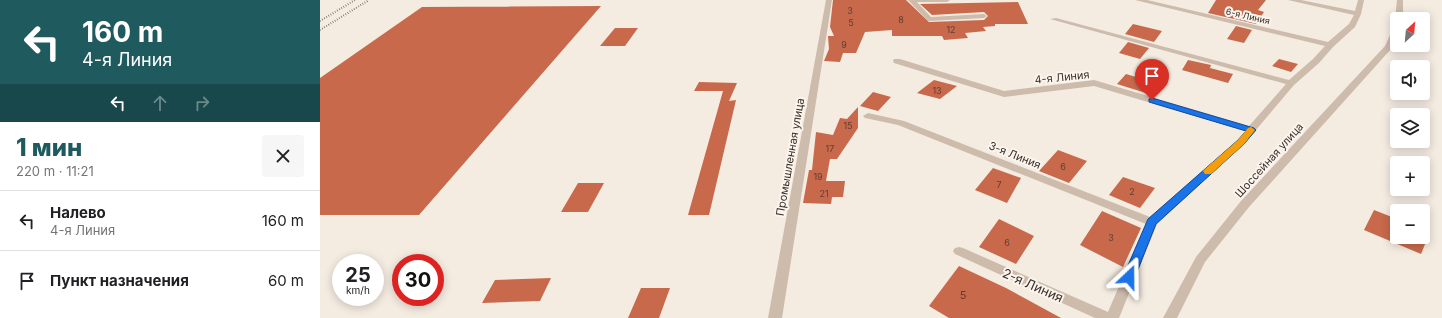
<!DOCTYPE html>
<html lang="ru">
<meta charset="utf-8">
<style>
:root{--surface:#fff;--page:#f6f6f6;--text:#202124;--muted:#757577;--line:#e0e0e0;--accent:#1f5a5e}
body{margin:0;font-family:Inter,sans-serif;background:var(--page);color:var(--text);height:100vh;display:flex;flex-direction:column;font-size:15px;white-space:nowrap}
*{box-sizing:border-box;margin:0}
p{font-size:13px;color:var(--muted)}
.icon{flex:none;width:22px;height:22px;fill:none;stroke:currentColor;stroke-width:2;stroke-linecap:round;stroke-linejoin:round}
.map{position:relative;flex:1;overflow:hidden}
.panel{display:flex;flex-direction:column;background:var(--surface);width:320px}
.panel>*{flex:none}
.banner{background:#1f5a5e;color:#fff;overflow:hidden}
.needle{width:26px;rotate:26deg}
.controls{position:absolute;left:1070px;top:12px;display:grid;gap:8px}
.controls a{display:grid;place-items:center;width:40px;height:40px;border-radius:4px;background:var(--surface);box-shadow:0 2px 10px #0003;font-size:20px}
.speed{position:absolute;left:12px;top:254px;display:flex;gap:8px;font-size:20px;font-weight:700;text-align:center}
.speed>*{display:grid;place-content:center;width:52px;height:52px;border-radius:50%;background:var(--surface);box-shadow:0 2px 10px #0003;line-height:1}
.speed small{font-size:10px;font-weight:400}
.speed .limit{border:6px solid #d22;background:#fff;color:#111}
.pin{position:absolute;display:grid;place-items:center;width:34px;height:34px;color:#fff;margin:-41px -17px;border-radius:50% 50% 50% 0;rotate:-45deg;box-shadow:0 0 4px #0007}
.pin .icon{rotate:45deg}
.me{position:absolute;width:44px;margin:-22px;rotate:23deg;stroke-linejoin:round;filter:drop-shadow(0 0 3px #0008)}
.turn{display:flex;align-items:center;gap:14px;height:84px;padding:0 16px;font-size:18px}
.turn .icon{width:52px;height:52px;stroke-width:2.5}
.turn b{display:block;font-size:28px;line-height:34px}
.lanes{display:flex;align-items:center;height:38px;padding:0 16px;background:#0003;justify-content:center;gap:20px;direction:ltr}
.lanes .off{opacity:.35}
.round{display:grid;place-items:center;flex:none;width:42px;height:42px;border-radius:4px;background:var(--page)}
.headline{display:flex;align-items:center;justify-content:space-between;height:68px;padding:0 16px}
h1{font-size:24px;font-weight:800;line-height:30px;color:var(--accent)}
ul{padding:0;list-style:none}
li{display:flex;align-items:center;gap:12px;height:60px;padding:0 16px;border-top:1px solid var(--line)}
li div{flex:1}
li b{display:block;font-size:15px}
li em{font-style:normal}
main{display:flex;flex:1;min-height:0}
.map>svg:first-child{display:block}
.building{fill:#c8694b}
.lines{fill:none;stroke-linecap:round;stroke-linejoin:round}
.minor{fill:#cdbbac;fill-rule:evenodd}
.rail{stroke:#3b302b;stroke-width:2;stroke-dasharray:0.5 2;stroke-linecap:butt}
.route{fill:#1a73e8;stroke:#114b97}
.slow{fill:#f59e0b}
.labels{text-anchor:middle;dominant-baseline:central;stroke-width:4;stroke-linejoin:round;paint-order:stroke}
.number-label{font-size:9px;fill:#5e3e33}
.far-street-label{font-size:9px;fill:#3b302b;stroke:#fbf5ee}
.street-label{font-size:11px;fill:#3b302b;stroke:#fbf5ee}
.near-number-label{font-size:11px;fill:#5e3e33}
.near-street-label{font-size:13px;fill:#3b302b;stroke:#fbf5ee}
</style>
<main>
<section class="panel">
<div class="banner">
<div class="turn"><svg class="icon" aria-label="left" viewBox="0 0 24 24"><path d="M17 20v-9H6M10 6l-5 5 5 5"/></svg><div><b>160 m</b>4-я Линия</div></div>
<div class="lanes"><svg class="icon" aria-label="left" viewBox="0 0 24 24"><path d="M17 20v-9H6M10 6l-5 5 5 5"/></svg><svg class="icon off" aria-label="ahead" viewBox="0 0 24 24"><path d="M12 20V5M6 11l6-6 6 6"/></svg><svg class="icon off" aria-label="right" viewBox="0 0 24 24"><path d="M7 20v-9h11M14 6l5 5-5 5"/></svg></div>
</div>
<div class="headline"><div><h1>1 мин</h1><p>220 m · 11:21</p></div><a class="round"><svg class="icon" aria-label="close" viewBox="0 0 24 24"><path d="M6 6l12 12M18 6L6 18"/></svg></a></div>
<ul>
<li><svg class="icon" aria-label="left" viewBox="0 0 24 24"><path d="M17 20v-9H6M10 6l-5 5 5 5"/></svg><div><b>Налево</b><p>4-я Линия</p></div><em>160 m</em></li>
<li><svg class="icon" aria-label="arrive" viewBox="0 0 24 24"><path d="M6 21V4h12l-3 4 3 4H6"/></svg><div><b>Пункт назначения</b></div><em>60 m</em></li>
</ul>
</section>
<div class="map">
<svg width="1122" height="318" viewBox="0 0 1122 318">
<rect width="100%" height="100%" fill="#f4ebe1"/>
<!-- building -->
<path class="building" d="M513 0H586L609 22 664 20 668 16 664 12 612 15 600 4 698 2 708 24H675V26L663 27 666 31 645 33 648 38 624 40 622 36H572V30L545 32 536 53H523L520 62 504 61 509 49 508 36H514L510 27Z
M896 0H946L938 10 944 12 936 24 888 13Z
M281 6 99 215H0V78L102 7Z
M813 24 842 31 834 42 805 34Z
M916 26 932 30 924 43 907 39Z
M295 28H318L305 46H280Z
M808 42 829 48 820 59 799 53Z
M959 59 978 64 971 72 952 66Z
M868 60 891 65 890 68 913 74 908 83 862 70Z
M806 74 836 83 829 94 797 84Z
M614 80 637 86 620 99 597 93Z
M379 82 417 83 409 101 416 100 389 215H368L403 91H374Z
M553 92 571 97 558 111 540 106Z
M538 107V128L517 159H510L506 181H525L523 197H512L511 204 483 203 489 170H492L496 132 513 135 520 118 527 119Z
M738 150 767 161 749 183 719 171Z
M673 168 701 178 687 203 655 190Z
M803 177 835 188 820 208 789 195Z
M258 183H284L268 212H241Z
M1054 210 1077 219V237H1108L1101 254 1044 230Z
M782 211 821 228 803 267 760 245Z
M679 219 714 236 696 264 659 247Z
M639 266 686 288 741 318H629L609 306Z
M231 278 220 301 162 303 175 280Z
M321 288H350L339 318H308Z"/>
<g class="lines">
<!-- minor -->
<path class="minor" d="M506 0H512L462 318H448Z
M588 0H630L627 2H597L611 17 664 14 667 16 664 18 609 21 607 20Z
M815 0H827L1008 42 1029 24 1034 15 968 0H981L1035 11 1038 0H1044L1041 14 1035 27 1013 47 999 63 974 85 924 144 837 224 799 318H775L635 254 633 251 635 248 639 247 643 248 788 312 826 224 578 125 545 118 543 116 548 113 584 121 830 217 918 140 925 131 774 86 684 97 574 63 573 61 574 59H580L684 91 774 80 929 126 966 84 730 19 736 18 969 80 993 59 1005 46Z
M1077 0H1083V19H1077V21L1075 19Z
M1074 26H1077V36L1071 49 929 207 885 262 857 318H843L876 257 921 201 1065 46Z"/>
<!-- rail -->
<path class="rail" d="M0 21 35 0
M0 30 49 0"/>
</g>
<!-- route -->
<path class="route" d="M832 98 934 128 936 130 924 144 836 224 815 277 813 280 809 281 805 280 803 277 828 219 918 140 926 131 829 102V99Z"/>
<!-- slow -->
<path class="slow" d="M931 127 935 130 924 144 891 174H885L883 171 885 169 918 140 928 128Z"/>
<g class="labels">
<!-- number labels -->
<g class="number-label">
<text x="530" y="10">3</text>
<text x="581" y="19">8</text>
<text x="531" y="22">5</text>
<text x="631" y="29">12</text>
<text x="524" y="44">9</text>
<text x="617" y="90">13</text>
<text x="528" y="125">15</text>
<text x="510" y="148">17</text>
<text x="743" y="166">6</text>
<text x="498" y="176">19</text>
<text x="679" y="184">7</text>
<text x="812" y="191">2</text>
<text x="504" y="193">21</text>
<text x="791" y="237">3</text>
<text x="687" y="242">6</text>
</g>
<!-- far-street labels -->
<g class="far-street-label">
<text transform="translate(928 16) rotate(13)">6-я Линия</text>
</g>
<!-- street labels -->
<g class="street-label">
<text transform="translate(742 77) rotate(-6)">4-я Линия</text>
<text transform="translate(695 155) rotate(22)">3-я Линия</text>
<text transform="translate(470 157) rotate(-80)">Промышленная улица</text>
<text transform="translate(949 160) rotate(-48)">Шоссейная улица</text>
</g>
<!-- near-number labels -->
<g class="near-number-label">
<text x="643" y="295">5</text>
</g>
<!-- near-street labels -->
<g class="near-street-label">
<text transform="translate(713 285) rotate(24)">2-я Линия</text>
</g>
</g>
</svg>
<div class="controls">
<a><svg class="needle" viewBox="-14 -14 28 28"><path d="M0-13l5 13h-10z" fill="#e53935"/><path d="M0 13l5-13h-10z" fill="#757577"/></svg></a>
<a><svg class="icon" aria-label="sound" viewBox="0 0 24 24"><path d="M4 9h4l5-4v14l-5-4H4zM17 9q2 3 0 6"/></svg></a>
<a><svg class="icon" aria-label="layers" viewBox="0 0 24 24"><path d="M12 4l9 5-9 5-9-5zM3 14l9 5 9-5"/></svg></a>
<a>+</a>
<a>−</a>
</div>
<div class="speed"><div>25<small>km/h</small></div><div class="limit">30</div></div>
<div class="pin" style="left:832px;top:100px;background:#d93025"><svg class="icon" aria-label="arrive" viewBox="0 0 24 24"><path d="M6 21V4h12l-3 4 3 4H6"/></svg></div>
<svg class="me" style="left:809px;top:277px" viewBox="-20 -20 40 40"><path d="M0-17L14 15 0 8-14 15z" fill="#1a73e8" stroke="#fff" stroke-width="4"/></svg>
</div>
</main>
